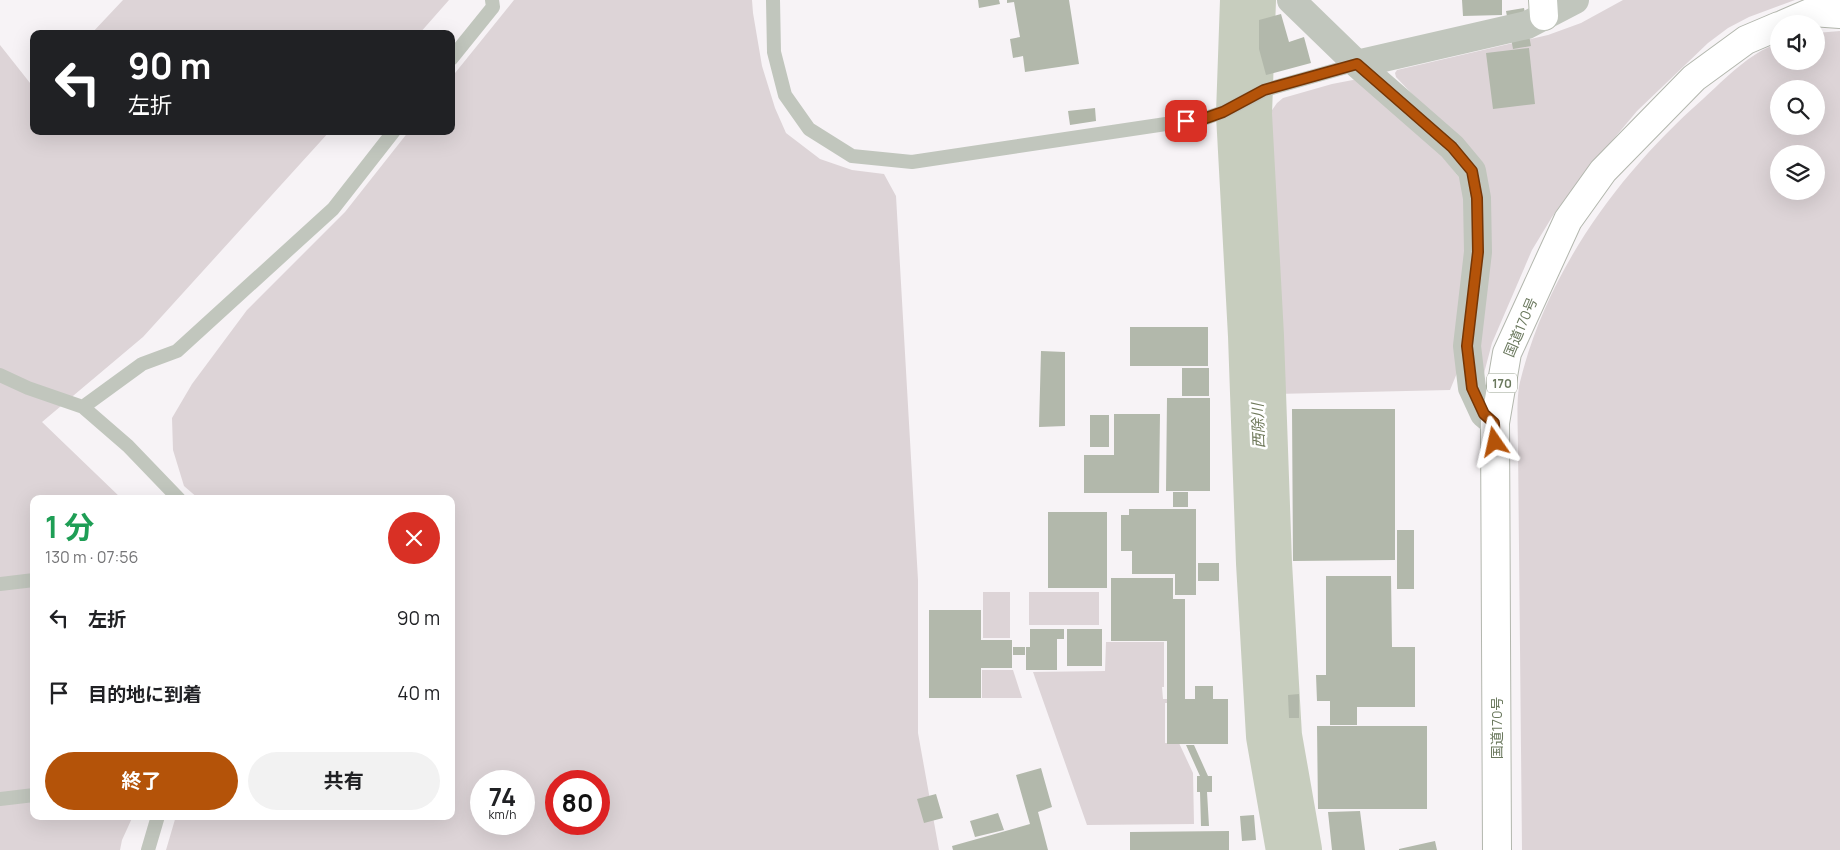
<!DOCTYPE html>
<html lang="ja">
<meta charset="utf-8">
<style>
:root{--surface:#fff;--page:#f2f2f2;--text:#202124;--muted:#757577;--accent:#b45309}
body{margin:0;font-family:Manrope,"Noto Sans JP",sans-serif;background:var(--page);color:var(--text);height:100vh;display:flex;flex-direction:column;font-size:19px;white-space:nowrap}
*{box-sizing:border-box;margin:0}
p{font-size:16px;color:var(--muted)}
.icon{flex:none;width:28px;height:28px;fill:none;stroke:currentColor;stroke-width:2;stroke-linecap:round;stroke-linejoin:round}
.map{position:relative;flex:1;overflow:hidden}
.sheet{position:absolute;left:30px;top:495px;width:425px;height:325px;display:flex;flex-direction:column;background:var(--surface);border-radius:10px;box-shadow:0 5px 20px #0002}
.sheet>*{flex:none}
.hud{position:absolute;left:30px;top:30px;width:425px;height:105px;border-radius:10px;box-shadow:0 5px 20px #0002;background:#202124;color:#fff;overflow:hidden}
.controls{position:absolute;left:1770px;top:15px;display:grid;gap:10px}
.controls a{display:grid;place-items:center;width:55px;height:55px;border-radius:50%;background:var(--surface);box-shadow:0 5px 20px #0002;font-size:25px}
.speed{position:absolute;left:470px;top:770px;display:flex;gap:10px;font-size:25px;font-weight:700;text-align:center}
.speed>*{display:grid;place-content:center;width:65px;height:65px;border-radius:50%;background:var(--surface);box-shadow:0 5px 20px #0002;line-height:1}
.speed small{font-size:12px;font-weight:400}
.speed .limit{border:8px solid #d22;background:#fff;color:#111}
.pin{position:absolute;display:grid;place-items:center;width:42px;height:42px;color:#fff;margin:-21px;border-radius:10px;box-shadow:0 2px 8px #0006}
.me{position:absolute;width:55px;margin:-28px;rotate:349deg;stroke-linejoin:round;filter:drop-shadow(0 0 4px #0008)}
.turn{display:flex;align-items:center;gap:18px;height:105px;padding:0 15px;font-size:22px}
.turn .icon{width:65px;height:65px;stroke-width:2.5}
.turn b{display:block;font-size:35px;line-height:42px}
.round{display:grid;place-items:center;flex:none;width:52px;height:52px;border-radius:26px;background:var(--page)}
.head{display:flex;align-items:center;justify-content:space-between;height:85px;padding:0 15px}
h1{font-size:30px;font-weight:700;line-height:38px;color:#1e9e55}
.button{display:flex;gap:10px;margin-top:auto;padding:10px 15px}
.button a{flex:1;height:58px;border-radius:30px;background:var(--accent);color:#fff;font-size:20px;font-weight:700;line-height:58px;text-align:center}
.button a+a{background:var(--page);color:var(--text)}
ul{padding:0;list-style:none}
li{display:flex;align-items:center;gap:15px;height:75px;padding:0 15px}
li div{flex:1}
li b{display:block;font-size:19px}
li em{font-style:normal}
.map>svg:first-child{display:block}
.green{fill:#ddd4d7;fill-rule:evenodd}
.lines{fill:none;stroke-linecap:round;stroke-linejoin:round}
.river{stroke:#c7cdbe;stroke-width:56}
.building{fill:#b2b8ab}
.secondary-casing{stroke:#b5baaf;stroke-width:30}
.highway-casing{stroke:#b3b7ae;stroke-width:30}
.lane{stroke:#c1c6bd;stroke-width:14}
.street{stroke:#c1c6bd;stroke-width:28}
.secondary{stroke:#fff;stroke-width:28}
.highway{stroke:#fff;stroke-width:28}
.route-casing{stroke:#753606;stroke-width:12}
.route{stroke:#b45309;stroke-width:9}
.labels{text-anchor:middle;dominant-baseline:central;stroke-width:5;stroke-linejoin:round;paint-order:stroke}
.shield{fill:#fff;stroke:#97a08e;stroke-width:1}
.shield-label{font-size:12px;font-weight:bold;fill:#6a785d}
.street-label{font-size:14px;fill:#6a785d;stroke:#fff}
.water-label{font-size:15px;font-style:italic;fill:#707a5c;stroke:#fff}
</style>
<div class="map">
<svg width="1840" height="850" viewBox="0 0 1840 850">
<rect width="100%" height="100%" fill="#f7f3f6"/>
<!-- green -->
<path class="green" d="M123 0H449L419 34H91Z
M514 0H752L753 13 762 66 775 108 786 133 820 159 852 170 884 174 896 196 918 580V733L939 850H166L176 816H451V499H199L184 486 173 450 172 418 192 384 247 310 345 212 409 131H451V78ZM481 781H524V824H481ZM556 781H599V824H556Z
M1623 0H1795L1749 17 1728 28 1708 43 1637 111 1581 178 1552 217 1532 250 1492 343 1483 377 1477 366 1490 203 1415 97 1396 77 1395 73 1397 70 1548 35 1581 23Z
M1840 31V850H1522L1518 446C1518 429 1516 397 1520 382 1547 271 1619 173 1703 99 1726 78 1749 53 1779 43V61H1816V33ZM1779 89H1816V126H1779ZM1779 154H1816V191H1779Z
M0 45 34 88V131H330L143 337 42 422 122 499H34V816H133L122 840 120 850H0Z
M1358 79 1425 134 1461 180 1467 217 1457 373 1450 390 1275 394 1271 374 1253 137 1277 103 1283 98 1332 84Z
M983 592H1010V638H983Z
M1029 592H1099V625H1029Z
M1106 642H1164V687H1162L1163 699H1167V703H1165V743H1179L1193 773 1194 824 1087 825 1033 672 1105 671Z
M982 670H1013L1022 698H982Z"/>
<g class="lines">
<!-- river -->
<path class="river" d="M1248 0 1244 114 1256 336 1264 563 1274 736 1294 850"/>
</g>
<!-- building -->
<path class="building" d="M978 0H999L1000 4 979 8Z
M1007 0H1069L1079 64 1025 72 1023 56 1013 58 1010 39 1020 37 1014 2 1007 3Z
M1462 0H1502V15L1463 16Z
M1524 8 1531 46 1513 49 1506 11Z
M1281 14 1289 42 1304 37 1311 63 1266 75 1259 49V20Z
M1529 48 1535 104 1493 109 1486 53Z
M1095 108 1096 121 1070 125 1068 111Z
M1130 327H1208V366H1130Z
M1041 351 1065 352V426L1039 427Z
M1182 368H1209V396H1182Z
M1167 398H1210V491H1166Z
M1292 409H1395V560L1293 561Z
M1114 414H1160L1159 493H1084V455H1114Z
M1090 415H1109V447H1090Z
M1173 492H1188V507H1173Z
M1129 509H1196V595H1175V574H1132V551H1121V515H1129Z
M1048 512H1107V588H1048Z
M1397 530H1414V589H1397Z
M1198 563H1219V581H1198Z
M1326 576H1391L1392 647H1415V707H1357V725H1330V701H1317L1316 675H1326Z
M1111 578H1173V599H1185V699H1195V686H1213V699H1228V744H1167V641H1111Z
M929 610H981V640H1012V668H981V698H929Z
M1030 629H1064V639H1057V670H1026V647H1030Z
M1067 629H1102V666H1067Z
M1013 647H1025V655H1013Z
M1299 694V718H1289L1288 695Z
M1317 726H1427V809H1318Z
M1186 745H1194L1208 776H1212V792H1207L1209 826H1201L1200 792H1197V776H1200Z
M1041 768 1052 807 1038 812 1048 850H953L952 846 1030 824 1016 775Z
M936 794 943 818 924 823 917 799Z
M1360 811 1365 850H1332L1328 812Z
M998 813 1004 830 975 837 970 821Z
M1254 815 1256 840 1242 841 1240 816Z
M1229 831V850H1130V832Z
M1435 841 1437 850H1399V849Z"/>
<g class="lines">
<defs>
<path id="secondary" d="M1543 0 1544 16"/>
<path id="highway" d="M1784 24 1812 12 1840 14
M1497 850 1495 423 1507 353 1568 220 1603 171 1694 78 1746 40 1779 26"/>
</defs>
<!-- secondary casing -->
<use href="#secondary" class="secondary-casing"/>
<!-- highway casing -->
<use href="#highway" class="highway-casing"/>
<!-- lane -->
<path class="lane" d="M773 0 774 52 785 95 809 129 852 156 912 162 1206 118 1223 112 1265 90 1357 64
M451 59 493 7 492 0
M0 375 28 388 83 407 128 446 179 499
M83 407 142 364 177 351 333 209 394 131
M0 584 34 580
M0 799 34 795
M148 850 158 816"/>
<!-- street -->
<path class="street" d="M1291 0 1357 64 1452 147 1472 171 1477 198 1478 252 1467 346 1472 388 1484 414 1495 423
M1357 64 1527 25 1575 0"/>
<!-- secondary -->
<use href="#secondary" class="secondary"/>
<!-- highway -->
<use href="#highway" class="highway"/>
</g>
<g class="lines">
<defs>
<path id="route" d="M1186 121 1206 118 1223 112 1264 90 1357 64 1452 147 1472 171 1477 198 1478 252 1467 346 1472 388 1484 414 1494 423 1495 442"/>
</defs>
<!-- route casing -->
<use href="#route" class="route-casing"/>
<!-- route -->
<use href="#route" class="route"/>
</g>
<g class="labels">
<!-- shield labels -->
<rect class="shield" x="1487" y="373.5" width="30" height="19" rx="4"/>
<g class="shield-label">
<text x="1502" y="383">170</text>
</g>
<!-- street labels -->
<g class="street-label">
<text transform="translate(1520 327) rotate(-67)">国道170号</text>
<text transform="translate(1496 728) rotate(-90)">国道170号</text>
</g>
<!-- water labels -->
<g class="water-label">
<text transform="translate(1258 426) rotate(-92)">西除川</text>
</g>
</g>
</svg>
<div class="controls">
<a><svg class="icon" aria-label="sound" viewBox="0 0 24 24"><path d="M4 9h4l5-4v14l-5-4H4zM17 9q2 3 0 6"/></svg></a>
<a><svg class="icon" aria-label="search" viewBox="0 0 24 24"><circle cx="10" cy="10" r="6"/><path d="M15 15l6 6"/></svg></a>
<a><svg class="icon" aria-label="layers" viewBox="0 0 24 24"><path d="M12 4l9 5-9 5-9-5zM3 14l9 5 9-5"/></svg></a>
</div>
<div class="speed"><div>74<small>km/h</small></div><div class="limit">80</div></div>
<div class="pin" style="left:1186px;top:121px;background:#d93025"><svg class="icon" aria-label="arrive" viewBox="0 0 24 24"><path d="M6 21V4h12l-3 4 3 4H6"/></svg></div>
<svg class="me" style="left:1495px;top:442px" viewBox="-20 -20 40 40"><path d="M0-17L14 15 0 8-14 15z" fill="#b45309" stroke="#fff" stroke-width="4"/></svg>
<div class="hud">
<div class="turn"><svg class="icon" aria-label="left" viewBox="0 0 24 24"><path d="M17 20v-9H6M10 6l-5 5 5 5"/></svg><div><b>90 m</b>左折</div></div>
</div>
<section class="sheet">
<div class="head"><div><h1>1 分</h1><p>130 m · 07:56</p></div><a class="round" style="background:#d93025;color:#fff"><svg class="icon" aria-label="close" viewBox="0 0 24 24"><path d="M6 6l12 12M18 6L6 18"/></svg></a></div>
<ul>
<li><svg class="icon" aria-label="left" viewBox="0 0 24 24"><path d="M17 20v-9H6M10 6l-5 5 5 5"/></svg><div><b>左折</b></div><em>90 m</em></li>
<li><svg class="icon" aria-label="arrive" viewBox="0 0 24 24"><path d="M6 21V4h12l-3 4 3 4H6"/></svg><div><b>目的地に到着</b></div><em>40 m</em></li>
</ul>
<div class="button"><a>終了</a><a>共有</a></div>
</section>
</div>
